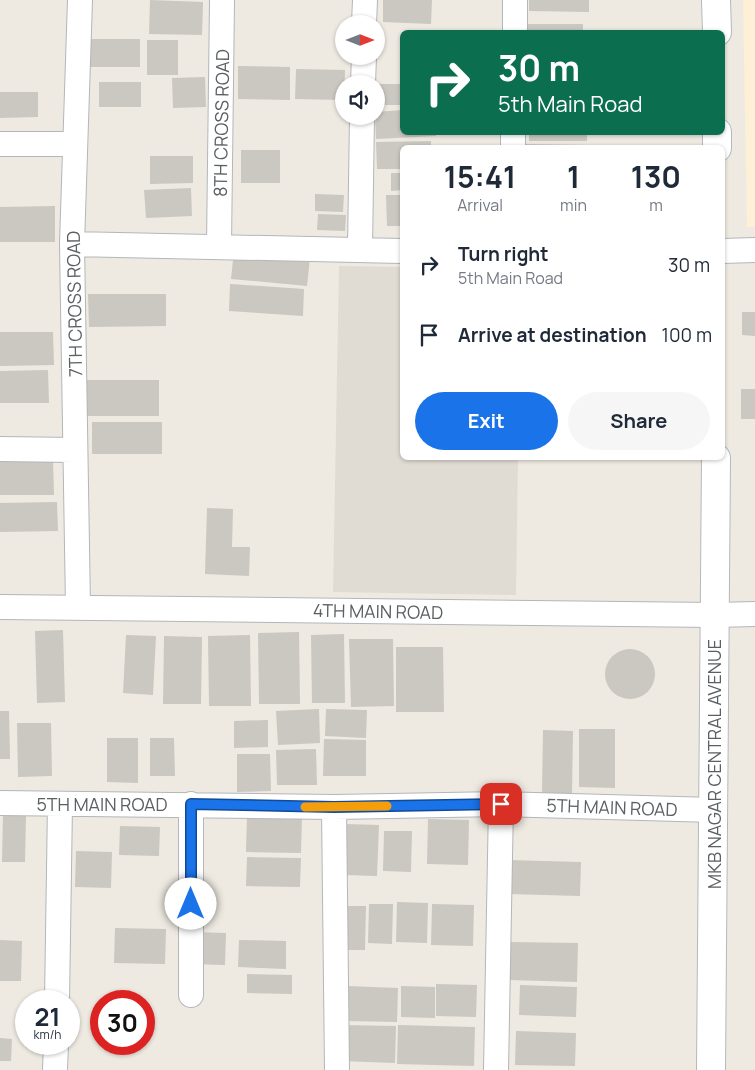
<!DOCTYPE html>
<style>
:root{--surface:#fff;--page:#f6f6f7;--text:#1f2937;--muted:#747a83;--accent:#1a73e8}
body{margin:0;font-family:Manrope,sans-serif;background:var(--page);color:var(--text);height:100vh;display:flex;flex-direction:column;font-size:19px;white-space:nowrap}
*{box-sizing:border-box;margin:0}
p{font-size:16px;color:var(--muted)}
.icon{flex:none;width:28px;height:28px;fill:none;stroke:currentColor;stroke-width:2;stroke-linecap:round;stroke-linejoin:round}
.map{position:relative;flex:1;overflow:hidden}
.panel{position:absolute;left:400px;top:145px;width:325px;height:315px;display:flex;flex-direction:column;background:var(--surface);border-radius:8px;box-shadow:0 1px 4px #0004}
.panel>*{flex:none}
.hud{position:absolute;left:400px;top:30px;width:325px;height:105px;border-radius:8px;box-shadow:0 1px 4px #0004;background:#0b6e4f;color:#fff;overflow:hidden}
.needle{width:32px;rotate:90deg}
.buttons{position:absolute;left:335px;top:15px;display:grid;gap:10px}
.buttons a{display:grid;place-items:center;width:50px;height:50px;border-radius:50%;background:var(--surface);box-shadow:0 1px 4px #0004;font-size:25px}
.speed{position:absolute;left:15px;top:990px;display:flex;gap:10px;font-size:25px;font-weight:700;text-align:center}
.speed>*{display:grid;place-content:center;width:65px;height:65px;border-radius:50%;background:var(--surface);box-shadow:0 1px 4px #0004;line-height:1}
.speed small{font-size:12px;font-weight:400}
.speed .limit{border:8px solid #d22;background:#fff;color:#111}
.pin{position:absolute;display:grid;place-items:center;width:42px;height:42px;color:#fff;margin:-21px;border-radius:10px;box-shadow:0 2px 8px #0006}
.me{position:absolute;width:55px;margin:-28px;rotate:0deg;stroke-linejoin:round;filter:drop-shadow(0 0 4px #0008)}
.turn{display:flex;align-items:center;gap:18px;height:105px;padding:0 15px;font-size:22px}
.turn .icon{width:65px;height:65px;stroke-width:2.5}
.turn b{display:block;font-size:35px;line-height:42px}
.eta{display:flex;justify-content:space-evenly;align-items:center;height:85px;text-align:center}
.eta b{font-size:30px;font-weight:700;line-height:35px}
.button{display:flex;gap:10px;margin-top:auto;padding:10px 15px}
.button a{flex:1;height:58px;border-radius:30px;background:var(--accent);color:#fff;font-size:20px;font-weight:700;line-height:58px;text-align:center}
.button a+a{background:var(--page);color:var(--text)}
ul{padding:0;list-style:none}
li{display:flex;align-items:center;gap:15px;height:70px;padding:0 15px}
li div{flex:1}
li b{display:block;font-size:19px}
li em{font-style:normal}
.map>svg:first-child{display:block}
.commercial{fill:#feefd7}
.education{fill:#e0dbd3}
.building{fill:#cbc7c1}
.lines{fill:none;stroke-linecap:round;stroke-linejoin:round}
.street-casing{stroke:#b3b6ba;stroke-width:26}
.secondary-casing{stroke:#b4b9bd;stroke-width:30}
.street{stroke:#fff;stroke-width:24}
.secondary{stroke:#fff;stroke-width:28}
.route-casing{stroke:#114b97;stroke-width:12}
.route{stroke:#1a73e8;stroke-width:9}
.slow{stroke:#f59e0b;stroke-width:9}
.labels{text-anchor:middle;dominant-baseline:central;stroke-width:4;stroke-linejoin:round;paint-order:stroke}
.street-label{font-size:18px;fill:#5b6063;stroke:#fff}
</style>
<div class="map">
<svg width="755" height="1070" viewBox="0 0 755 1070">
<rect width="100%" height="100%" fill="#eeeae2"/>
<!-- commercial -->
<path class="commercial" d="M743 0H755V227H747Z"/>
<!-- education -->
<path class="education" d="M339 266 402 267V458H518L516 595 333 592Z"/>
<!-- building -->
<path class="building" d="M150 0 203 2 202 35 149 34Z
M383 0H432L431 24 383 22Z
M529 0H589V12L529 11Z
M528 24H583V32H528Z
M90 39H140V67H90Z
M147 40H178V75H147Z
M238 66 290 67V100L238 99Z
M296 69 345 70 344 100 295 99Z
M205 77 206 107 173 108 172 78Z
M99 82H141V107H99Z
M377 84H402V105H377Z
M0 92H38V117L0 118Z
M402 110V132H436V136L376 139 375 116H376V112Z
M529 132H587V141H529Z
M431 141V148H402V169H377L376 142Z
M524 144 588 145V148H524Z
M241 150H280V183H241Z
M150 156H193V183L150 184Z
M391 173H402V190L391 191Z
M191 188 192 216 146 218 144 190Z
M315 194 344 195 343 212 315 211Z
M386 195H402V226H387Z
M55 206V242H0V207Z
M318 214 346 215 345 231 317 230Z
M234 251 310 258 307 286 231 279Z
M230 284 304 289 303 316 229 311Z
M88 294H166V326L89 327Z
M742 312H755V336L742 335Z
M0 332H53L54 365 0 366Z
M48 370 49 403H0V371Z
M86 380H159V416H86Z
M741 389H755V419H741Z
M92 422H162V454H92Z
M53 460 54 495H0V461Z
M57 502 58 531 0 532V503Z
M207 508 233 509 232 547H250L249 576 205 574Z
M63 630 65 702 37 703 35 631Z
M299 632 300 704H259L258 633Z
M344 634 345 703H312L311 635Z
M126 635 156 636 153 695 123 693Z
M250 635 251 706H209L208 636Z
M164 636 202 637 201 704H163Z
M349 639H393L394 706 351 707Z
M396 647H443L444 712H396Z
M605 674a25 25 0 1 1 50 0a25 25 0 1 1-50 0Z
M319 709 320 743 278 745 276 711Z
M326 709 367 710 366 738 325 736Z
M0 711H9L10 759H0Z
M268 720V747L234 748V721Z
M17 723H51L52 776 18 777Z
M579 729H615V788L579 787Z
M543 730 573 731 572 794 542 793Z
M107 738H138V783L107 782Z
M150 738H174L175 776H150Z
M324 739 366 740V776H323Z
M316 749 317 785H277L276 750Z
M237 754H270L271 791 237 792Z
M3 814H26L25 862H2Z
M247 816 302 817 301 853 246 852Z
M428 819 469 820 468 865 427 864Z
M345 824 379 825 377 876 344 875Z
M120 826 160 827 159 856 119 855Z
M384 831H412L411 872 383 871Z
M76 851 112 852 111 888 75 887Z
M247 857 301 858 300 887 246 886Z
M506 860 581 862 580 896 505 894Z
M397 902 428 903 427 943 396 942Z
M369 904H393L392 944 368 943Z
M432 904 474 905 473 946 431 945Z
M347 906H366L365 950H346Z
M115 928 166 929 165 964 114 963Z
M193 932 226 933 225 965 192 964Z
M0 940 22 941 21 981H0Z
M239 940 286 941V969L238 967Z
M510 942 578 943 577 982 509 980Z
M247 974 292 975V994L247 993Z
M436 984 477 985 476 1017 436 1016Z
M520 985 577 987 576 1017 519 1015Z
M346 986 398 988 397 1022 345 1021Z
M401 986 435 987V1018L401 1017Z
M342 1025 396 1026 395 1063 341 1061Z
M398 1025 475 1027 474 1066 397 1064Z
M516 1031 576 1033 575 1066 515 1065Z
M0 1038 12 1039 11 1061H0Z"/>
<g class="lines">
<defs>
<path id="street" d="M364 24 365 0
M515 32V0
M363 84 364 56
M0 144H75
M513 148V132
M72 244 402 251
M219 246 222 0
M360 250 362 116
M722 251 755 250
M0 449 75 450
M0 607 715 615 755 614
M78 607 72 244 80 0
M0 803 334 807 501 804 714 810
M191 804V995
M334 807 337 1070
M57 1001 60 804
M55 1070 56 1044
M496 1070 501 804"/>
<path id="secondary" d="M716 0 717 32
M717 132V148
M711 1070 716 458"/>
</defs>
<!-- street casing -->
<use href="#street" class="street-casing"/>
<!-- secondary casing -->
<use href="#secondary" class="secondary-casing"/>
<!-- street -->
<use href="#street" class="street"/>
<!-- secondary -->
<use href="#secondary" class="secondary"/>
</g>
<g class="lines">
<defs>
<path id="route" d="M191 904V804L334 807 501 804"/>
</defs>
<!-- route casing -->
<use href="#route" class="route-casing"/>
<!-- route -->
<use href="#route" class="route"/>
<!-- slow -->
<path class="slow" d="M305 807 387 806"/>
</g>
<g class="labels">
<!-- street labels -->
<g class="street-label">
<text transform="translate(221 123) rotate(-89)">8TH CROSS ROAD</text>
<text transform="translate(74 304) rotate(-91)">7TH CROSS ROAD</text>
<text transform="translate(378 611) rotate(1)">4TH MAIN ROAD</text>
<text transform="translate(714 764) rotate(-90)">MKB NAGAR CENTRAL AVENUE</text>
<text x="102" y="804">5TH MAIN ROAD</text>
<text transform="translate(612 807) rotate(2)">5TH MAIN ROAD</text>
</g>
</g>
</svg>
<div class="buttons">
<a><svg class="needle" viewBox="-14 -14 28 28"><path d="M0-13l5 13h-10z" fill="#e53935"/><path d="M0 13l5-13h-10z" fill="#747a83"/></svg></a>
<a><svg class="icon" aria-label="sound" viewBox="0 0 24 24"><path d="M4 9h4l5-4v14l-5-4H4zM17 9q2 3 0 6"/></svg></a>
</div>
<div class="speed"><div>21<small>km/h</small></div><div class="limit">30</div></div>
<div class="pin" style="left:501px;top:804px;background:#d93025"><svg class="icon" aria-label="arrive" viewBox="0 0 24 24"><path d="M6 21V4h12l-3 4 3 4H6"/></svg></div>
<svg class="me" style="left:191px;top:904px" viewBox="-20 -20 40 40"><circle r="19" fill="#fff"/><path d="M0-13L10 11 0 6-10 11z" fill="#1a73e8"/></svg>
<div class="hud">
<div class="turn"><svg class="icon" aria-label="right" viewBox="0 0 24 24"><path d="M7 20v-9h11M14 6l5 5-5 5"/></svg><div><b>30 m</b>5th Main Road</div></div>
</div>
<section class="panel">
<div class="eta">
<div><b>15:41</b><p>Arrival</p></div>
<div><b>1</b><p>min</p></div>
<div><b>130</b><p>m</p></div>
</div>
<ul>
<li><svg class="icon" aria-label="right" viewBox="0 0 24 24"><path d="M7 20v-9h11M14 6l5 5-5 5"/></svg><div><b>Turn right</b><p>5th Main Road</p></div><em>30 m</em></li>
<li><svg class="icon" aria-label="arrive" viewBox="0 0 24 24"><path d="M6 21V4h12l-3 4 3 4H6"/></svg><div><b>Arrive at destination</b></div><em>100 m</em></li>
</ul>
<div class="button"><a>Exit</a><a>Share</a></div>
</section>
</div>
